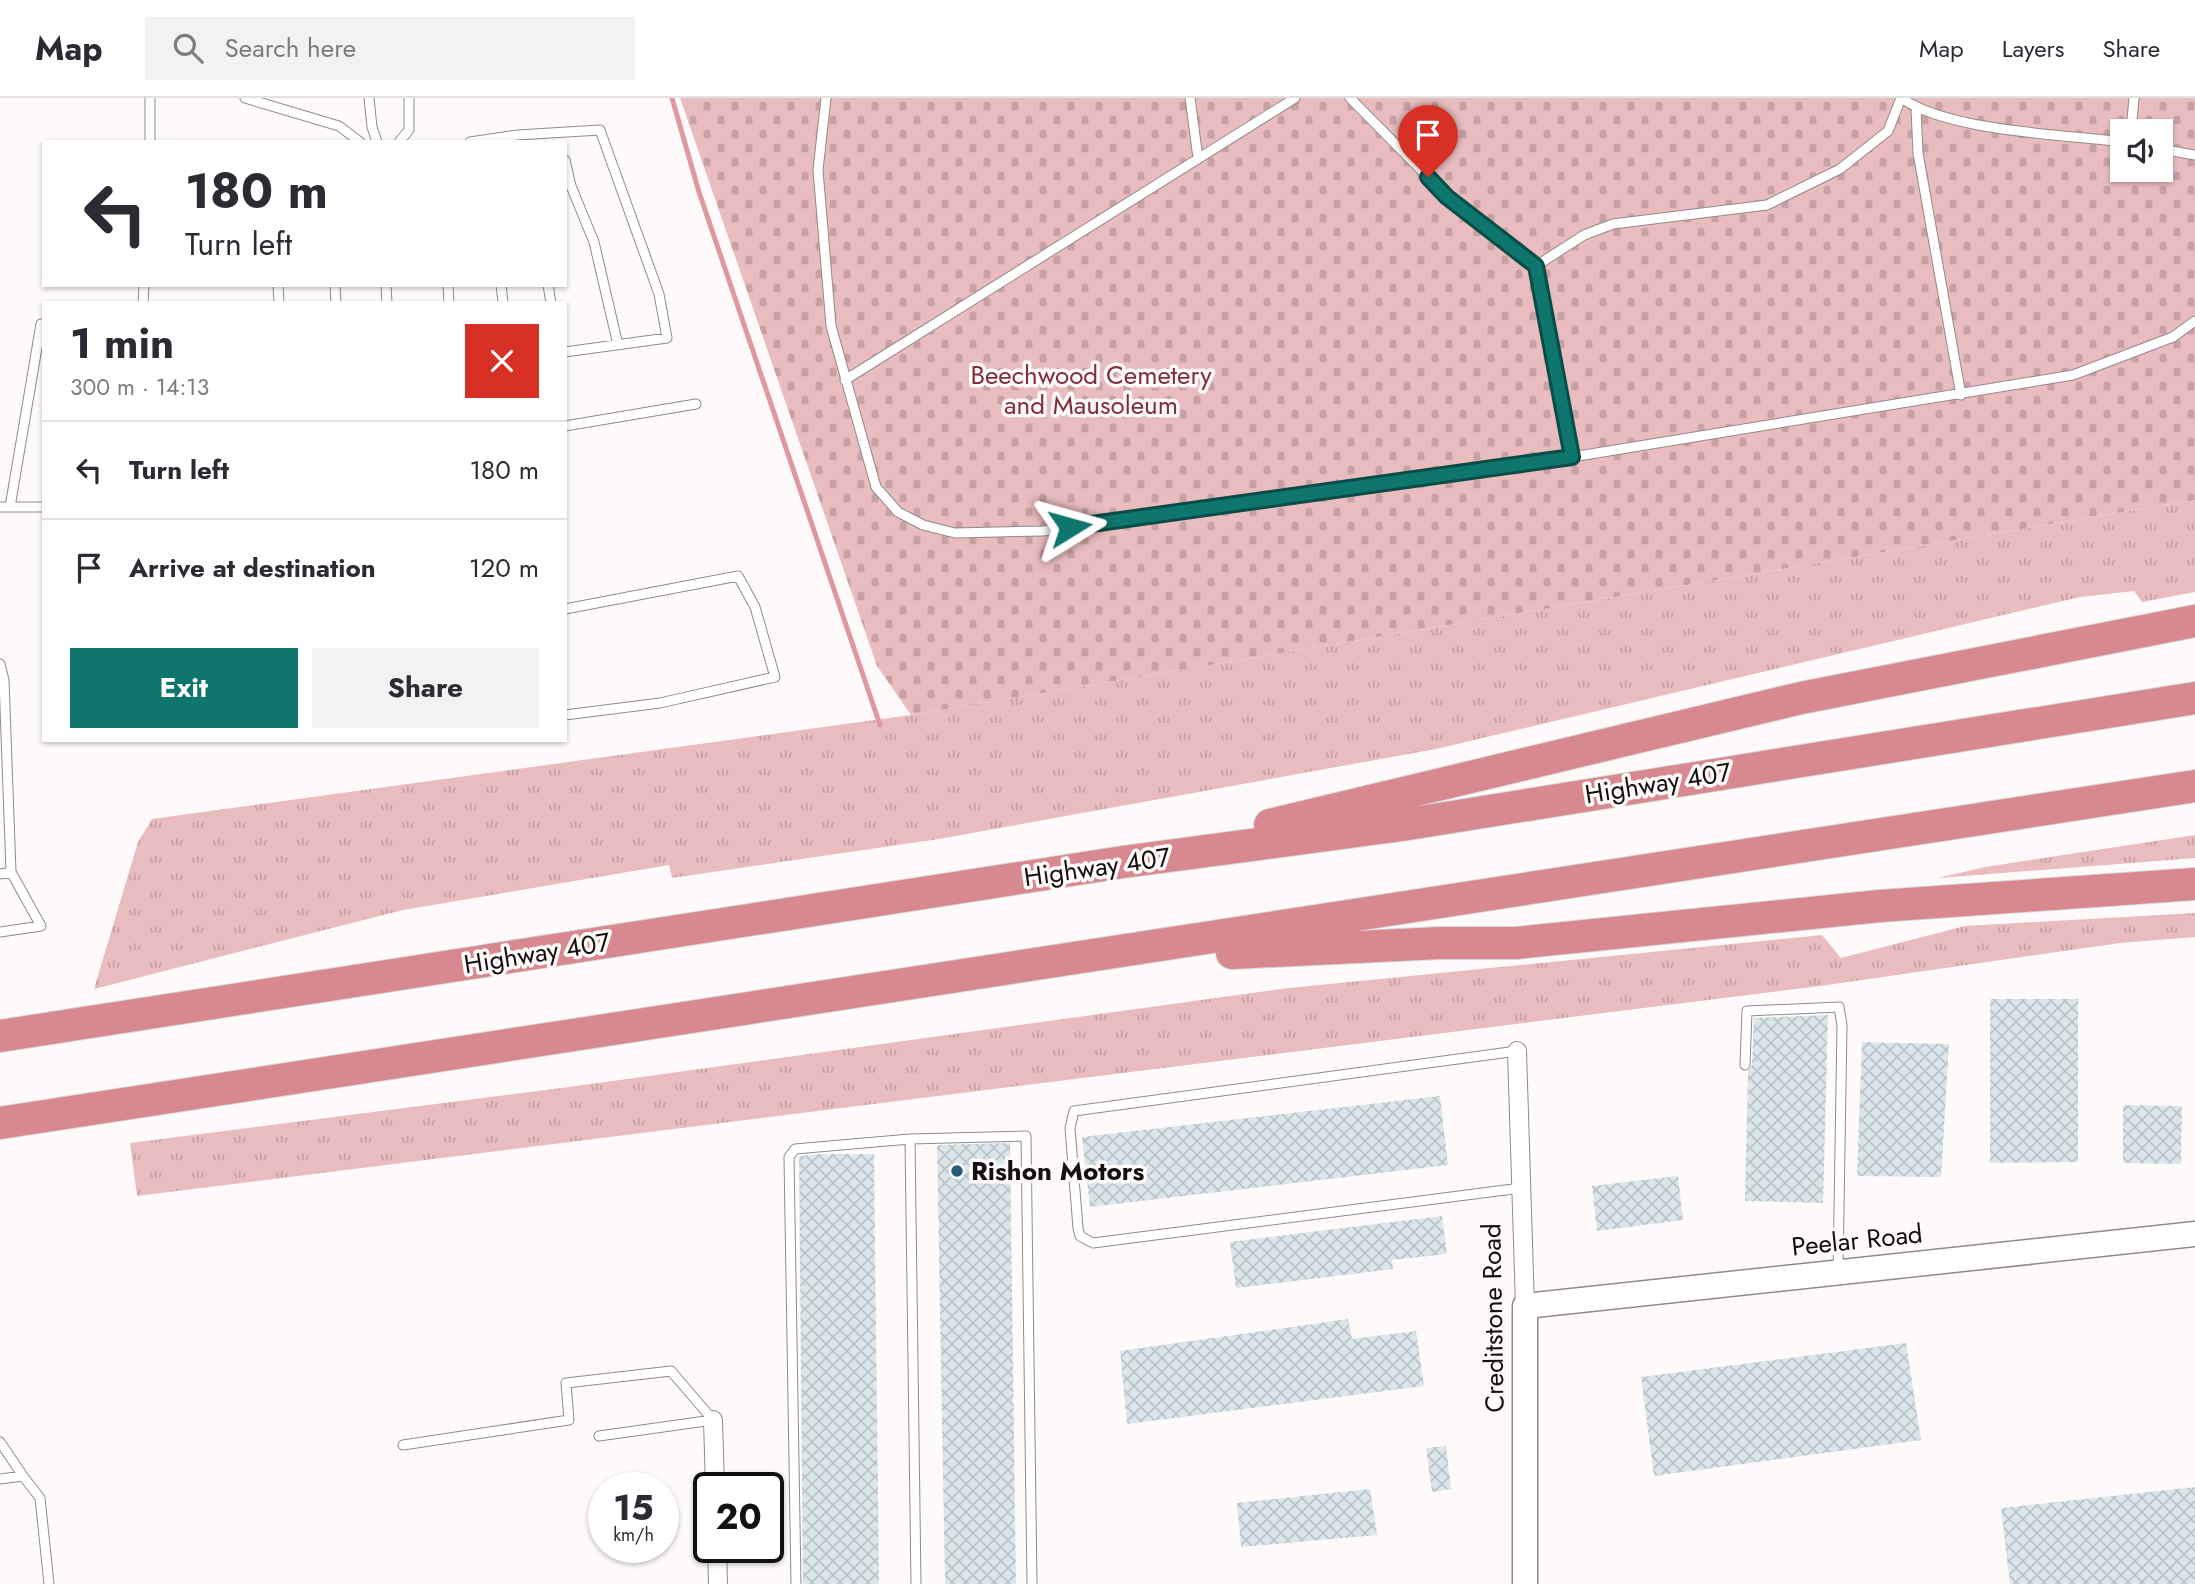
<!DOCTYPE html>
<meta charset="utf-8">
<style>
:root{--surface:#fff;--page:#f2f2f3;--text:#2b2b33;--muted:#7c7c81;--line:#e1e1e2;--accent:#0f766e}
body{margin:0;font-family:Jost,sans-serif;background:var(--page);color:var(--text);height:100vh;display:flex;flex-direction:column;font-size:26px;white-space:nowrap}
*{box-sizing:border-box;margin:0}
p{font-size:23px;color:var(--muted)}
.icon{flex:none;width:38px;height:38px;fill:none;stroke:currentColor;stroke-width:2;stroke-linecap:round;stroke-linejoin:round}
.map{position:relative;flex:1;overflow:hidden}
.drawer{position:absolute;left:42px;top:203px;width:525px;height:441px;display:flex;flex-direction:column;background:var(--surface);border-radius:0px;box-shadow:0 2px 5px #0004}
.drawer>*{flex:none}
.hud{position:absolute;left:42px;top:42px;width:525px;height:147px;border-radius:0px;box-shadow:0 2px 5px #0004;background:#fff;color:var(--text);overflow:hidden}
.buttons{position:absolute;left:2110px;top:21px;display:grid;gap:14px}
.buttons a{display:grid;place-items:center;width:63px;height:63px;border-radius:0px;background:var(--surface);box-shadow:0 2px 5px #0004;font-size:35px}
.speed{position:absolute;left:588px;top:1374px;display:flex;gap:14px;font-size:35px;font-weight:700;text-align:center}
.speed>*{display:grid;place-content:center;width:91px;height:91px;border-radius:50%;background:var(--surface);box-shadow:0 2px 5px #0004;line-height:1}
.speed small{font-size:18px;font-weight:400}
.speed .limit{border:4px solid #111;border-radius:10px;background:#fff;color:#111}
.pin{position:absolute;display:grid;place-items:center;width:60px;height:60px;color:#fff;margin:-72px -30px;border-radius:50% 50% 50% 0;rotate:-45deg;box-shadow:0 0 7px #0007}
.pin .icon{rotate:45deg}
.me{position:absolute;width:77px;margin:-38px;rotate:82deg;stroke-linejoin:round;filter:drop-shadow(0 0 5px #0008)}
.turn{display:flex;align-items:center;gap:24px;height:147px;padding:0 28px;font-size:32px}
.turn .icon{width:91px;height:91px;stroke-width:2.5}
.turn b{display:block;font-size:49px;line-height:60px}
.round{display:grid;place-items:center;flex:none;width:74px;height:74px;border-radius:0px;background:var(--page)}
.head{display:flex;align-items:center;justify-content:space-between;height:119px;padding:0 28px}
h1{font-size:42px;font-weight:700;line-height:52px}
.button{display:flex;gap:14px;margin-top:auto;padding:14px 28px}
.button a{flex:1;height:80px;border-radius:0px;background:var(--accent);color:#fff;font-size:28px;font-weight:700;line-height:80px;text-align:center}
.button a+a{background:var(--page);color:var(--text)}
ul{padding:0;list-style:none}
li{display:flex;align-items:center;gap:21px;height:98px;padding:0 28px;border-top:2px solid var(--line)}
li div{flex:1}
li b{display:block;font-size:26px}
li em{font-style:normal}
header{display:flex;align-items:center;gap:42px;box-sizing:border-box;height:98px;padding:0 35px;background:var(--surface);border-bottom:2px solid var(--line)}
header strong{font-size:33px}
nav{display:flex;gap:38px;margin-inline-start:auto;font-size:24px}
.search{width:490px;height:63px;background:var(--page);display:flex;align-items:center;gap:18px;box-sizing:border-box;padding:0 24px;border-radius:0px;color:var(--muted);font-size:26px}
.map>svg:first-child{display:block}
.grass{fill:url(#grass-tufts)}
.cemetery{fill:url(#cemetery-stones);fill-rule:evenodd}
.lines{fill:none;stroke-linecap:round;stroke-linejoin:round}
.stream{stroke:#de999f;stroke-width:5}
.building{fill:url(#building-cross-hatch)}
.lane-casing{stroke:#948989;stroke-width:11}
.street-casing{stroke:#948989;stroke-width:20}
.secondary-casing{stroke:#948989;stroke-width:27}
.highway-casing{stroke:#d9d9d9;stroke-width:34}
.lane{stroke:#fff;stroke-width:9}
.street{stroke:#fff;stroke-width:18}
.secondary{stroke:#fff;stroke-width:24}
.highway{stroke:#d8888f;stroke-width:32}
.route-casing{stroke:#0a4d48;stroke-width:18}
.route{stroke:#0f766e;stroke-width:12}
.poi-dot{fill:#245d76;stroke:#fffafa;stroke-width:2.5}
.labels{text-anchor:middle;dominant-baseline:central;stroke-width:7;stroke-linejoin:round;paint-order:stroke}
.park-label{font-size:26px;fill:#802f3b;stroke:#fffafa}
.street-label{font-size:26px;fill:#141010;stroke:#fffafa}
.poi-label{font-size:26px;font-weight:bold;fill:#141010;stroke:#fffafa;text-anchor:start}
</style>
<header>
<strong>Map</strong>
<div class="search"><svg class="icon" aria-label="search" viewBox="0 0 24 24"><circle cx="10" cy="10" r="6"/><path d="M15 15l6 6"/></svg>Search here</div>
<nav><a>Map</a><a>Layers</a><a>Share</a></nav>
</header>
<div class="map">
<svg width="2195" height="1486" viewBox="0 0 2195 1486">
<defs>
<pattern id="grass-tufts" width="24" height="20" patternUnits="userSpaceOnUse" patternTransform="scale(1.75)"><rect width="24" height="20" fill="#e9bcbf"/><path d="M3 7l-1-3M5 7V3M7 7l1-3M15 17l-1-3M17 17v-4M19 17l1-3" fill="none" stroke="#c7a1a3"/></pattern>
<pattern id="cemetery-stones" width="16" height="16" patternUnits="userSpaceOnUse" patternTransform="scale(1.75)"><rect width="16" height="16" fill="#e9bcbf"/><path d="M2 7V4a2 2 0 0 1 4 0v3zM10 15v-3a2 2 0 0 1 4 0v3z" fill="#c7a1a3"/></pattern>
<pattern id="building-cross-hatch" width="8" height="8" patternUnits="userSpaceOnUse" patternTransform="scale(1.75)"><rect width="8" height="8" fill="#dbe6eb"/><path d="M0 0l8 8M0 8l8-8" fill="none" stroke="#bbc4c8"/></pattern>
</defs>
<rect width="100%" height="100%" fill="#fffafa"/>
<!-- grass -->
<path class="grass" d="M2195 402V494L2142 504 2134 493 2080 499 1436 651 939 741 672 780 669 767 403 812 94 891 138 744 152 721 911 617Z
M2195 737V760L1938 780 1985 769Z
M2195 815V839L2120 845 1820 888 137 1098 130 1045 554 991 1289 890 1822 837 1841 860 1965 828Z"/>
<!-- cemetery -->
<path class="cemetery" d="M680 0H2195V402L911 617 877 568ZM2123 33H2161V72H2123Z"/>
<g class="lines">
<!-- stream -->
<path class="stream" d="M672 0 699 94 880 627"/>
</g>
<!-- building -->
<path class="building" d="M1990 901H2078V1064L1990 1065Z
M1828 917 1823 1105 1745 1103 1748 973 1752 967 1754 920Z
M1862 944 1949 946 1941 1079 1857 1078Z
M1440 998 1448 1067 1090 1109 1082 1039Z
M2123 1007 2182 1008 2181 1066 2123 1065Z
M1010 1045 1016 1486H945L937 1047Z
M821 1056H874L879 1486H803L799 1058Z
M1678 1078 1683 1122 1597 1133 1592 1088Z
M1442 1118 1447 1156 1392 1162 1393 1171 1236 1190 1230 1144Z
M1348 1221 1352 1241 1416 1233 1424 1288 1127 1326 1120 1253Z
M1906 1245 1921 1342 1654 1378 1641 1279Z
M1446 1348 1451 1391 1432 1394 1426 1350Z
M2195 1389V1486H2010L2001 1410Z
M1370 1391 1377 1437 1241 1449 1237 1405Z"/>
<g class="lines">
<defs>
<path id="lane" d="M245 0 339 28 360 44
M369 0 372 29 377 44
M826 0 818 72 831 228 876 389 898 414 923 427 955 435 1043 433 1572 359
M1190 0 1198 60
M1350 0 1447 98 1536 168 1584 137 1613 126 1767 107 1840 71 1888 33 1901 0
M1901 0C1951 34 2061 36 2123 44
M1916 10 1918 55 1961 297
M2131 33 2134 0
M150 44V0
M399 44 409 32V0
M470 44 517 37 600 32 659 196 667 240 565 254
M2161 51 2195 57
M565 62 571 88 594 144 618 247
M1536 168 1572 359 2073 277 2173 239 2195 223
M278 187 279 205
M335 187 336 205
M386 187 387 205
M448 187 449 205
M501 187 503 205
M548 187 551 205
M143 205 144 187
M845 282 1295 0
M565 328 696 306
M0 409H44
M10 409 41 226
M565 511 738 478 755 509 775 579 660 605 565 617
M0 566 4 582 11 774 41 828 0 834
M0 776 11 774
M1517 953 1074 1013 1070 1030 1078 1130 1080 1138 1093 1145 1521 1090
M1745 967 1747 913 1839 909 1842 927 1838 1173
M910 1041 916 1486
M599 1338 713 1322
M0 1344 23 1378
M403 1347 569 1322 566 1285 671 1273 713 1322
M0 1381 23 1378 40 1400 49 1486
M796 1486 789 1059 795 1051 910 1041 1026 1038 1032 1486"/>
<path id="street" d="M1517 953 1525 1208
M713 1322 715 1390
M717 1449 718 1486"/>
<path id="secondary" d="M1525 1486V1208L2195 1136"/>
<path id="highway" d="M1270 727 1801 600 2195 523
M1232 855 1440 845H1516L1880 808 2195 786
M0 938 1123 764 1402 727 2195 600
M0 1025 2195 688"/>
</defs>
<!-- lane casing -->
<use href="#lane" class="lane-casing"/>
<!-- street casing -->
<use href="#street" class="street-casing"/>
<!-- secondary casing -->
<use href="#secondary" class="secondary-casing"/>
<!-- highway casing -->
<use href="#highway" class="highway-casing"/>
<!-- lane -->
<use href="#lane" class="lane"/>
<!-- street -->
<use href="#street" class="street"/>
<!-- secondary -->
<use href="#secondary" class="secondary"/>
<!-- highway -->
<use href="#highway" class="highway"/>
</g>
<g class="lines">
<defs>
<path id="route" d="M1070 429 1572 359 1536 168 1447 99 1428 79"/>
</defs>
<!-- route casing -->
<use href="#route" class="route-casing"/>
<!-- route -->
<use href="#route" class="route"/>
</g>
<!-- markers -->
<circle class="poi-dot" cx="957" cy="1073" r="7"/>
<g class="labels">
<!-- park labels -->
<g class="park-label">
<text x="1091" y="277">Beechwood Cemetery<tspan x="1091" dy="30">and Mausoleum</tspan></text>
</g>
<!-- street labels -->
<g class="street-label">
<text transform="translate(1658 685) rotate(-9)">Highway 407</text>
<text transform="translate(1097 769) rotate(-8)">Highway 407</text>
<text transform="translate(537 855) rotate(-9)">Highway 407</text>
<text transform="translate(1857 1142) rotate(-6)">Peelar Road</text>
<text transform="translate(1493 1220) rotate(-91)">Creditstone Road</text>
</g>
<!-- poi labels -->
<g class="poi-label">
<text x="971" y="1073">Rishon Motors</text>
</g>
</g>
</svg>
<div class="buttons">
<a><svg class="icon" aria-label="sound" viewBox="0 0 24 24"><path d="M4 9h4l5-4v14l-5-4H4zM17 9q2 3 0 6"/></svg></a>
</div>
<div class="speed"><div>15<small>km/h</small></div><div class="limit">20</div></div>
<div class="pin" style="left:1428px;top:79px;background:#d93025"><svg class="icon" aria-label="arrive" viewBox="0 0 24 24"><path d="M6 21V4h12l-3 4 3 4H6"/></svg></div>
<svg class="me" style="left:1070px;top:429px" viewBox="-20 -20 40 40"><path d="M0-17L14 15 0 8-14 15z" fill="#0f766e" stroke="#fff" stroke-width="4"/></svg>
<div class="hud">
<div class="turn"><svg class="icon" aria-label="left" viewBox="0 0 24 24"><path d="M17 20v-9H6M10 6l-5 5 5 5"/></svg><div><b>180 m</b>Turn left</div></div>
</div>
<section class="drawer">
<div class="head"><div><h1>1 min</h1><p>300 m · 14:13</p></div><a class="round" style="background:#d93025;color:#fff"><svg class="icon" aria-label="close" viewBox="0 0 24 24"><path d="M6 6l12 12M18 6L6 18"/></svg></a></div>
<ul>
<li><svg class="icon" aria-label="left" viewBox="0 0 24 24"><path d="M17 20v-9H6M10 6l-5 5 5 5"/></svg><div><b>Turn left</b></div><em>180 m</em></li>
<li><svg class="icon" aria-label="arrive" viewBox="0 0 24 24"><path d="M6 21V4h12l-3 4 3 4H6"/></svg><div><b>Arrive at destination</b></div><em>120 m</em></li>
</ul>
<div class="button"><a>Exit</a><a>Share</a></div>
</section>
</div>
